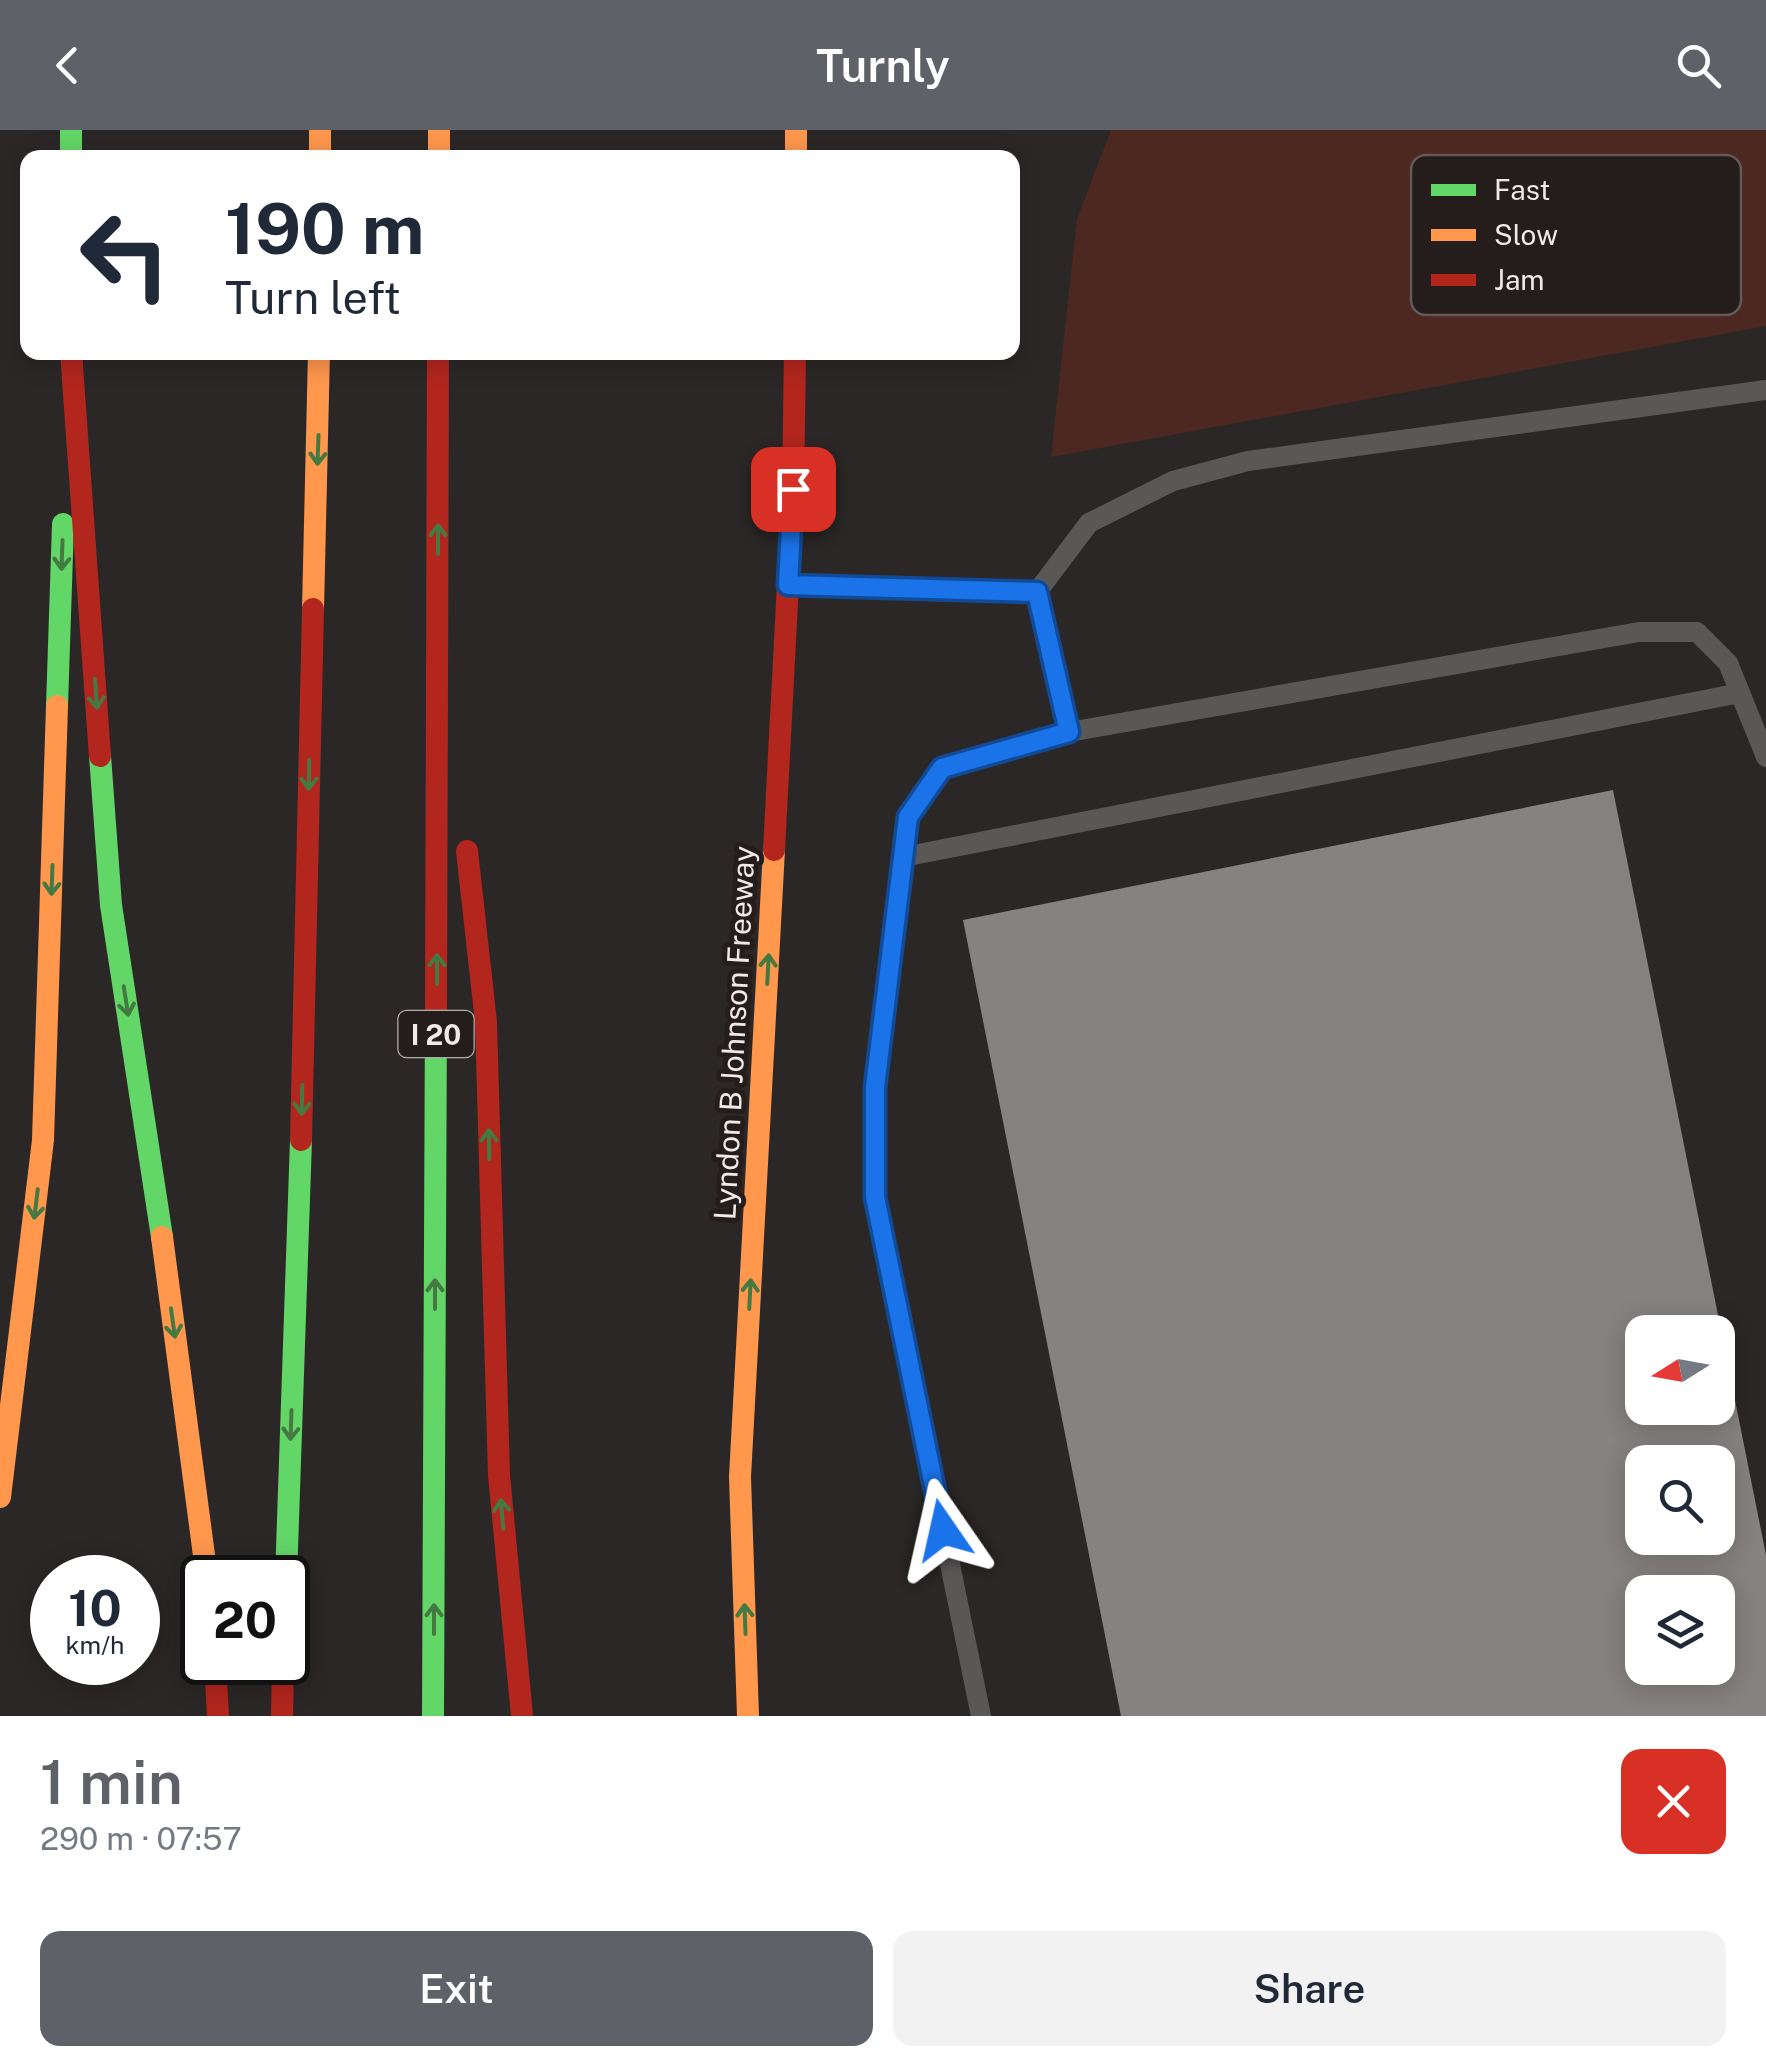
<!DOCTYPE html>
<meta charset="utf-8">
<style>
:root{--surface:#fff;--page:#f2f2f3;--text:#1f2937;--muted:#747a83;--accent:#5e6168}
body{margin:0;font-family:"Public Sans",sans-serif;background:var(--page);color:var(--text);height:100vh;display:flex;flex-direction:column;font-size:38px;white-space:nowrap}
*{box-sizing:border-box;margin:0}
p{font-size:32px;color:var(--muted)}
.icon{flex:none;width:55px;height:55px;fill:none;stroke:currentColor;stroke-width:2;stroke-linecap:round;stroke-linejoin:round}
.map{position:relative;height:1586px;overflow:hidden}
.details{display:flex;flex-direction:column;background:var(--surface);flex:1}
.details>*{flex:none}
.banner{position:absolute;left:20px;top:20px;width:1000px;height:210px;border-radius:20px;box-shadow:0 5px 25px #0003;background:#fff;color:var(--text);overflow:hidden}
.needle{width:65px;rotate:259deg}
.fabs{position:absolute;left:1625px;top:1185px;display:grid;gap:20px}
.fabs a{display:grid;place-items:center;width:110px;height:110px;border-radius:20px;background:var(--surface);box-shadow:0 5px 25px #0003;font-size:50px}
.speed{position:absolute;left:30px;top:1425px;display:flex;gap:20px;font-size:50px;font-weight:700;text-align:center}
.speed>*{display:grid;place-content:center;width:130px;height:130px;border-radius:50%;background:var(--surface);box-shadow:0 5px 25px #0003;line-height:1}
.speed small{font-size:25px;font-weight:400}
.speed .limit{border:5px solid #111;border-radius:15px;background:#fff;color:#111}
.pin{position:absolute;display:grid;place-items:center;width:85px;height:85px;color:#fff;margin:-42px;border-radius:20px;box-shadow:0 5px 15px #0006}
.me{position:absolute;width:110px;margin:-55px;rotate:349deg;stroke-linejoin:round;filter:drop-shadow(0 0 8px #0008)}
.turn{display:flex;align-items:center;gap:35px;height:210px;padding:0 40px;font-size:45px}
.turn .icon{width:130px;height:130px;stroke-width:2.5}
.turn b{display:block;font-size:70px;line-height:85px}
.round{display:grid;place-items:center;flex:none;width:105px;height:105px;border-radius:20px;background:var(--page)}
.overview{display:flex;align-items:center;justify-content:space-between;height:170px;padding:0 40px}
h1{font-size:60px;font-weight:600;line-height:75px;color:var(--accent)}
.action{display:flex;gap:20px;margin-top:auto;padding:20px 40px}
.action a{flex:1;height:115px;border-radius:20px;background:var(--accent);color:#fff;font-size:40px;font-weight:600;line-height:115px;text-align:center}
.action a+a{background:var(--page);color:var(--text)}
header{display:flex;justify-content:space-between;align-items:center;height:130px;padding:0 40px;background:var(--accent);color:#fff;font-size:45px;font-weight:600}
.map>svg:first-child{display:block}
.green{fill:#4d2821}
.building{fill:#878282;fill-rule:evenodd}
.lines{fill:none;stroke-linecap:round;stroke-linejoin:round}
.lane{stroke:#5a5757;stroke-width:20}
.fast{stroke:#63d668;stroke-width:22}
.slow{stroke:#ff974d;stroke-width:22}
.jam{stroke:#b3261e;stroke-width:22}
.oneway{stroke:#447a42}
.route-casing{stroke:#114b97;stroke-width:25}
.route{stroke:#1a73e8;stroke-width:18}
.labels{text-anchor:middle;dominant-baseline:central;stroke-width:10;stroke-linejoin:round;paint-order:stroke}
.shield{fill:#251d1b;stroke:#b2acaa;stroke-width:2.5}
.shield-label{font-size:28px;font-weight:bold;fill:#efe9e8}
.street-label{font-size:30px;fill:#efe9e8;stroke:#251d1b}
.key{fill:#251d1b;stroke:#625a58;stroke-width:2.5}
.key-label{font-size:28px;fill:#efe9e8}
</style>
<header><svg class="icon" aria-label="back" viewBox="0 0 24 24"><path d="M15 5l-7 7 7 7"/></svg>Turnly<svg class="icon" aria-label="search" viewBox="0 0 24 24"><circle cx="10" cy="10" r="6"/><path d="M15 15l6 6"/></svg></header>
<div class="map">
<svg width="1766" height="1586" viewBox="0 0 1766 1586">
<rect width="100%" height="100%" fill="#2c2727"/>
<!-- green -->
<path class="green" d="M1111 0H1766V196L1051 327 1077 89Z"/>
<!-- building -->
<path class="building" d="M1613 660 1766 1425V1586H1121L963 790ZM1642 1202H1718V1278H1642ZM1642 1332H1718V1408H1642ZM1642 1462H1718V1538H1642Z"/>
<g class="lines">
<!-- lane -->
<path class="lane" d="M790 455 1037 462 1069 602
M1037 462 1089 393 1173 351 1248 331 1766 260
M903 727 1740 563
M981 1586 875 1067V957L908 687 942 638 1069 602 1639 502H1697L1728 533 1766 627"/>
<!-- fast -->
<path class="fast" d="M71 0V28
M57 576 63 394
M100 626 111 775 162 1107
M286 1448 301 1010
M433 1586 436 880"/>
<!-- slow -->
<path class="slow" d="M320 0V28
M439 0V28
M796 0V28
M313 479 319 222
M162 1107 207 1448
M0 1367 43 1010 57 576
M748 1586 740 1347 774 720"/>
<!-- jam -->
<path class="jam" d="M71 222 100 626
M774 720 793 359 795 222
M467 721 486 892 499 1345 522 1586
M436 880 438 222
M301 1010 313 479
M215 1532 218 1586
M282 1586 283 1532"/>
</g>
<!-- one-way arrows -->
<defs><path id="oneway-shaft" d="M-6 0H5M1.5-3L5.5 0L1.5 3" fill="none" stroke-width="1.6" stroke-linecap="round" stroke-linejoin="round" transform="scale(2.5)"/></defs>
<g class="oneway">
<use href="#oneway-shaft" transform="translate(318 320) rotate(92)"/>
<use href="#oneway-shaft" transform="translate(438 409) rotate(-90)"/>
<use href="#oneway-shaft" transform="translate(62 425) rotate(92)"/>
<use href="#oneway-shaft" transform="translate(96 564) rotate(86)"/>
<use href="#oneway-shaft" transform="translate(309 645) rotate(91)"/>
<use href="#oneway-shaft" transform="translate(52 750) rotate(92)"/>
<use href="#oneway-shaft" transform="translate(437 839) rotate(-90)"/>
<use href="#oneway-shaft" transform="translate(768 839) rotate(-87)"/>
<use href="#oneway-shaft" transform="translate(126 871) rotate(81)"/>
<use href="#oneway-shaft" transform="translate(302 970) rotate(91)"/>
<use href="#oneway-shaft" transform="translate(489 1014) rotate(-91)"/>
<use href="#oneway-shaft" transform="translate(36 1074) rotate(97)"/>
<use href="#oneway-shaft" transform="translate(435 1164) rotate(-90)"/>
<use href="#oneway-shaft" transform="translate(750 1164) rotate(-87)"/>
<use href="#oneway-shaft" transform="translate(173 1193) rotate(82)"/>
<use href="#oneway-shaft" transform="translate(291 1295) rotate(92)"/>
<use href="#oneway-shaft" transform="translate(502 1384) rotate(-95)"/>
<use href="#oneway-shaft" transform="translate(434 1489) rotate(-90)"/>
<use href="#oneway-shaft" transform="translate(745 1489) rotate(-92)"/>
</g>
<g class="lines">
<defs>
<path id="route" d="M793 359 788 455 1037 462 1069 602 942 638 908 687 875 957V1067L943 1400"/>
</defs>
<!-- route casing -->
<use href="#route" class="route-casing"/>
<!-- route -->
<use href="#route" class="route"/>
</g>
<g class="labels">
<!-- shield labels -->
<rect class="shield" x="398.5" y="881" width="75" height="46" rx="8"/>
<g class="shield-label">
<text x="436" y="904">I 20</text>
</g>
<!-- street labels -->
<g class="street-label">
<text transform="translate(734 903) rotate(-87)">Lyndon B Johnson Freeway</text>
</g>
</g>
<!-- legend -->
<rect x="1411" y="25" width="330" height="160" rx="15" class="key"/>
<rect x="1431" y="54" width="45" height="12" fill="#63d668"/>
<rect x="1431" y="99" width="45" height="12" fill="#ff974d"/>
<rect x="1431" y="144" width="45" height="12" fill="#b3261e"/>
<g class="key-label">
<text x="1494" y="70">Fast</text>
<text x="1494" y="115">Slow</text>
<text x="1494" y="160">Jam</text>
</g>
</svg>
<div class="fabs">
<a><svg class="needle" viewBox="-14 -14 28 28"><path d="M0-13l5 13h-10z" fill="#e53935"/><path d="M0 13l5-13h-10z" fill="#747a83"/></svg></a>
<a><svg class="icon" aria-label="search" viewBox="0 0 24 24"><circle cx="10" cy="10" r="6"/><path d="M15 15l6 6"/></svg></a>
<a><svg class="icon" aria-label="layers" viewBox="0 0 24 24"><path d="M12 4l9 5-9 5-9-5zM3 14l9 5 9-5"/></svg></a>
</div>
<div class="speed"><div>10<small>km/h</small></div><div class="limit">20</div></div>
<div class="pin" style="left:793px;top:359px;background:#d93025"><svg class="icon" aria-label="arrive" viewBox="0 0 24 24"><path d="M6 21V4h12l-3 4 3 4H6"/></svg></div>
<svg class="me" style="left:943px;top:1400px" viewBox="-20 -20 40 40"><path d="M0-17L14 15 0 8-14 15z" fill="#1a73e8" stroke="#fff" stroke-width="4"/></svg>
<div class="banner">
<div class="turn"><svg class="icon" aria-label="left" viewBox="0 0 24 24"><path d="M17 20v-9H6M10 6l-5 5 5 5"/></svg><div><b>190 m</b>Turn left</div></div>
</div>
</div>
<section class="details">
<div class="overview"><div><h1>1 min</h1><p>290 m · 07:57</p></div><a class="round" style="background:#d93025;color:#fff"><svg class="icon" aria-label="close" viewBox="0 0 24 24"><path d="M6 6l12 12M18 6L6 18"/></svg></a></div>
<div class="action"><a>Exit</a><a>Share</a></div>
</section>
